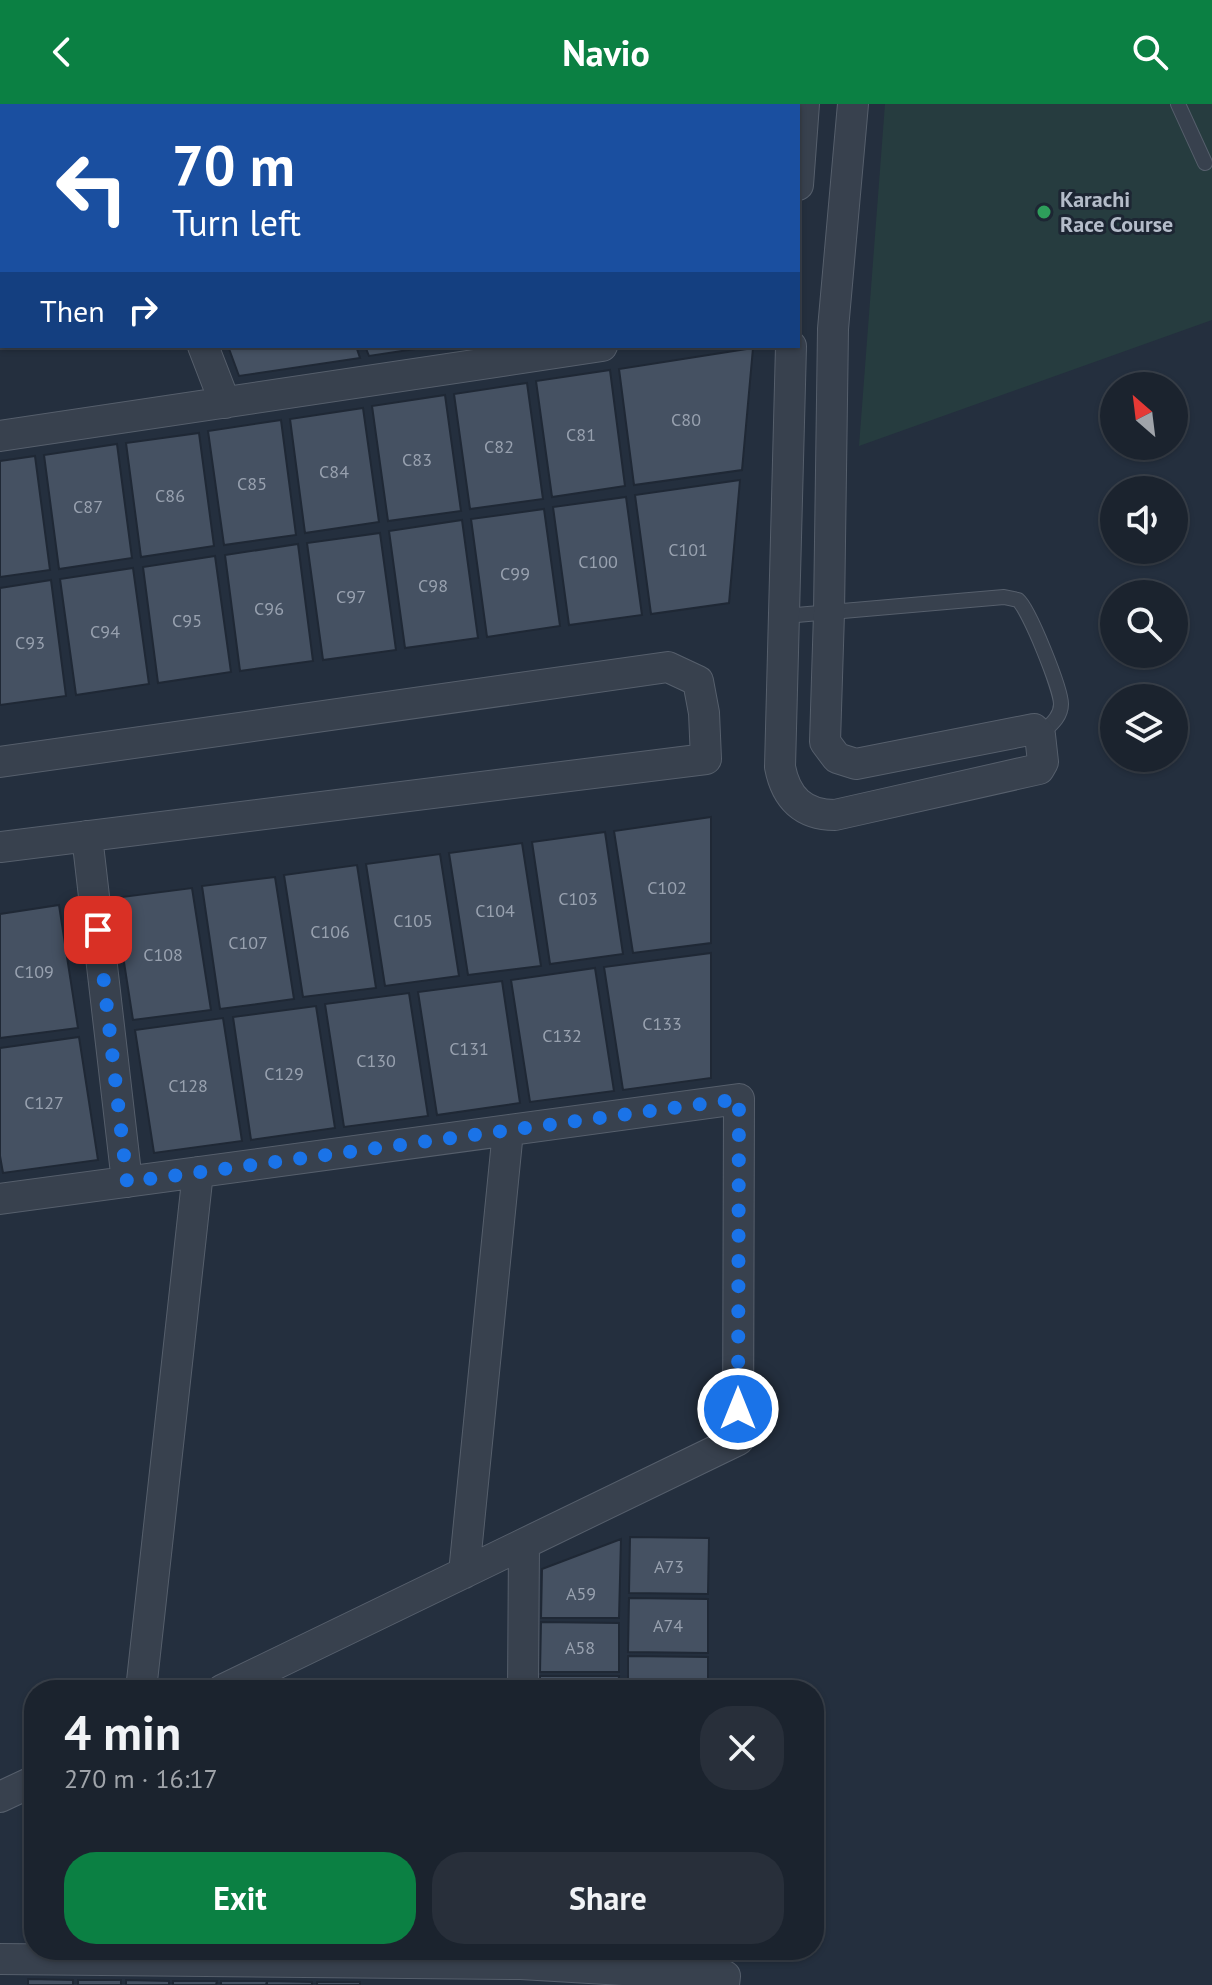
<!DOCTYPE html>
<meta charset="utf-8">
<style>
:root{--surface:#1b232e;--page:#282f3a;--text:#f1f3f6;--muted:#a0a4aa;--line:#39404a;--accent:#0b8043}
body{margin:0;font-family:"PT Sans",sans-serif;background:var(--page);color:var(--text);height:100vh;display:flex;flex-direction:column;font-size:30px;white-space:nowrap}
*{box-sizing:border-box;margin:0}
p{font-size:26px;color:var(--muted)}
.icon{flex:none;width:44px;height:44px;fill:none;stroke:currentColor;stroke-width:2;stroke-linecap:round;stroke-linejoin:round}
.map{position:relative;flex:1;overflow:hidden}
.drawer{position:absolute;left:24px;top:1576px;width:800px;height:280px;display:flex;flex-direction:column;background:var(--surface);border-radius:32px;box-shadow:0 2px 6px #0004,0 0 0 2px var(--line)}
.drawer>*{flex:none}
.hud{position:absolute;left:0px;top:0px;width:800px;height:244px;box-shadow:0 2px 6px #0004,0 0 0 2px var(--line);background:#1a4fa0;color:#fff;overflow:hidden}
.needle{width:52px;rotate:332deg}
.controls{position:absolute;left:1100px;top:268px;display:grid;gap:16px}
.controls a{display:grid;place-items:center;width:88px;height:88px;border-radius:50%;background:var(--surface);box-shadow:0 2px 6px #0004,0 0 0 2px var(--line);font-size:40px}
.pin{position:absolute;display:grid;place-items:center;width:68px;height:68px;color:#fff;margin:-34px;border-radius:16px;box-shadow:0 4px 12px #0006}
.me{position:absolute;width:88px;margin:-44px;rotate:0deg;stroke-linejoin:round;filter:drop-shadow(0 0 6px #0008)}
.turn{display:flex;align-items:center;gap:28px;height:168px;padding:0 40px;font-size:36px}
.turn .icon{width:104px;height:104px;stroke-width:2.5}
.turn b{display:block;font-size:56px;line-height:68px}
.then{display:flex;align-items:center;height:76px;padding:0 40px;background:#0003;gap:16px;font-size:30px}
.round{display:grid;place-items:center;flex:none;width:84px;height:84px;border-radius:32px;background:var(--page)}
.overview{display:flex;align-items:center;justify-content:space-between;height:136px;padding:0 40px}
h1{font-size:48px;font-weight:700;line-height:60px}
.cta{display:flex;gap:16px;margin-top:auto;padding:16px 40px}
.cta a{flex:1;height:92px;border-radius:32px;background:var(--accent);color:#fff;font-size:32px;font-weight:700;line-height:92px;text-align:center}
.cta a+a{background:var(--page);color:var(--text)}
header{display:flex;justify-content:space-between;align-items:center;height:104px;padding:0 40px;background:var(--accent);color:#fff;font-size:36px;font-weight:700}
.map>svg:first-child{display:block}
.green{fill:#263c3f}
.building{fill:#455162;stroke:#1f2835;stroke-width:2}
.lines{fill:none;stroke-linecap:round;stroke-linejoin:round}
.service-casing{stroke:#565f6c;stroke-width:16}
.minor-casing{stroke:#565f6c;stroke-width:32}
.service{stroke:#38414e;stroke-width:14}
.minor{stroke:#38414e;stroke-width:30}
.route{stroke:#1a73e8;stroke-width:14;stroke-dasharray:0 25.2}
.leisure-dot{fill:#2e9e5b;stroke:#1d2633;stroke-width:3}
.labels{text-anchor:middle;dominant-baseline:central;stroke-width:6;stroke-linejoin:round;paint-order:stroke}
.number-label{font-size:18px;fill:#98a1af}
.poi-label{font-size:22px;font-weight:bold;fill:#b4bcc9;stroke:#1d2633;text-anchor:start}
</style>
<header><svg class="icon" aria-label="back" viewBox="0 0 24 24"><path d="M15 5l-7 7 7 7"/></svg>Navio<svg class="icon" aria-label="search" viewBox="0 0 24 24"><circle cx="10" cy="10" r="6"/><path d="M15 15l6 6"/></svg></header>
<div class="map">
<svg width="1212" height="1881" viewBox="0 0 1212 1881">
<rect width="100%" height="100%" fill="#242f3e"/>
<!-- green -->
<path class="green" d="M885 0H1212V216L859 342Z"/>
<!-- building -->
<path class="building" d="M138 0H234L228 2Z
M276 0H404V2H276Z
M488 0H608L609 2H489Z
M618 0H687L682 2Z
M228 242H356L360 254 239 272Z
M365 242H435L369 252Z
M753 244 742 366 634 381 619 265Z
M610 266 625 382 552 393 536 277Z
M527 279 543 395 470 405 454 290Z
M445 291 461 407 388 417 372 302Z
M363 304 379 418 305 429 290 315Z
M281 316 296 431 224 441 208 327Z
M199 329 214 442 141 453 126 339Z
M117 340 132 454 59 465 44 351Z
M35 352 50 466 0 473V357Z
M740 376 729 499 651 510 635 391Z
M626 393 642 511 569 521 553 403Z
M544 405 560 522 487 533 471 415Z
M462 416 478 534 405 544 389 427Z
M380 429 396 546 323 556 307 439Z
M298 440 313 557 240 567 225 451Z
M215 452 231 568 158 579 143 463Z
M133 464 149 580 76 591 60 475Z
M51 476 66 592 0 601V484Z
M711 713V839L633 849 614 727Z
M605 728 623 850 550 860 532 738Z
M522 739 541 862 468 871 449 749Z
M440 750 459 872 385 882 366 760Z
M357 761 376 884 303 893 284 771Z
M275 773 294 895 220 905 202 782Z
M192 784 211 906 133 916 114 794Z
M59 801 78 924 0 934V810Z
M711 849V974L623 986 604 863Z
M595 864 614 987 530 998 511 876Z
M502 877 520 999 437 1011 418 888Z
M409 889 428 1012 344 1023 325 900Z
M316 902 335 1024 251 1036 233 913Z
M223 914 242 1037 154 1049 135 926Z
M79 933 98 1056 3 1069 0 1052V944Z
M630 1433 709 1434 708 1490 629 1489Z
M621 1435 619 1514H541L542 1465Z
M629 1494 708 1495V1549L628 1548Z
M541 1518 619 1519V1568H540Z
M628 1552 708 1553V1586H628Z
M540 1572H619L618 1586H540Z
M28 1875 73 1876V1881H28Z
M78 1876H121V1881H78Z
M126 1876 169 1877V1881H126Z
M173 1877H217L216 1881H173Z
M221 1877H267L266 1881H221Z
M267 1877 312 1878V1881H267Z
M317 1878H360V1881H317Z"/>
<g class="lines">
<defs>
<path id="service" d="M1178 0 1205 59
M785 512 1004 493 1018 496C1029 505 1061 585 1061 600 1061 614 1049 622 1040 631"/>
<path id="minor" d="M111 0V2
M444 0V2
M798 81 804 0
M203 242 225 299
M791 242 780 663C786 694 803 711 835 711L1039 665 1043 658 1040 631 1034 625 856 660 837 654 825 638 829 509 833 225 853 0
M0 332 602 242
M0 658 668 563 698 577 704 609 706 655 0 743
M87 732 127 1078
M0 1095 739 995 738 1336 222 1586
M464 1469 508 1027
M141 1586 198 1068
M523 1586 524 1440
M0 1693 34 1677
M0 1855 521 1860 725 1872 724 1881"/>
</defs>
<!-- service casing -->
<use href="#service" class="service-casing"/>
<!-- minor casing -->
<use href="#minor" class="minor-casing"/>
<!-- service -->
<use href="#service" class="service"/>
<!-- minor -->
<use href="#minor" class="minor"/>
</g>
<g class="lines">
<!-- route -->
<path class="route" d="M98 826 127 1078 739 995 738 1305"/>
</g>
<!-- markers -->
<circle class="leisure-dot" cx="1044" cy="108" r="8"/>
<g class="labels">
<!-- number labels -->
<g class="number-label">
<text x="686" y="315">C80</text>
<text x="581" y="330">C81</text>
<text x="499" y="342">C82</text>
<text x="417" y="355">C83</text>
<text x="334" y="367">C84</text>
<text x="252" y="379">C85</text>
<text x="170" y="391">C86</text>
<text x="88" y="402">C87</text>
<text x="688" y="445">C101</text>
<text x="598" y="457">C100</text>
<text x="515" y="469">C99</text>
<text x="433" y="481">C98</text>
<text x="351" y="492">C97</text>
<text x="269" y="504">C96</text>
<text x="187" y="516">C95</text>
<text x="105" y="527">C94</text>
<text x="30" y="538">C93</text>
<text x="667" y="783">C102</text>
<text x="578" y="794">C103</text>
<text x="495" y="806">C104</text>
<text x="413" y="816">C105</text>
<text x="330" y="827">C106</text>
<text x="248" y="838">C107</text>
<text x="163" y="850">C108</text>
<text x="34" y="867">C109</text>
<text x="662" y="919">C133</text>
<text x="562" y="931">C132</text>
<text x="469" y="944">C131</text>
<text x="376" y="956">C130</text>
<text x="284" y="969">C129</text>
<text x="188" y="981">C128</text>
<text x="44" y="998">C127</text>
<text x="669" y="1462">A73</text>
<text x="581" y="1489">A59</text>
<text x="668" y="1521">A74</text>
<text x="580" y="1543">A58</text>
</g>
<!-- poi labels -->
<g class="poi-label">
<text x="1060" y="95">Karachi<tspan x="1060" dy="25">Race Course</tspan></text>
</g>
</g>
</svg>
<div class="controls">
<a><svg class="needle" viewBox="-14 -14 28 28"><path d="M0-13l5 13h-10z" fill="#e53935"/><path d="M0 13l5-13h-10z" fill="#a0a4aa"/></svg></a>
<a><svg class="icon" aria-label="sound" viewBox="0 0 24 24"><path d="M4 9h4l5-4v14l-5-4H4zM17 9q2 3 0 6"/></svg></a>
<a><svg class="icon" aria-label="search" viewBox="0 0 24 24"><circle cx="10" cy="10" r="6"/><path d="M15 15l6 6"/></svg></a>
<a><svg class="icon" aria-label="layers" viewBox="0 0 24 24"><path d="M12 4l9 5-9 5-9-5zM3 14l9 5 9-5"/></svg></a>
</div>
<div class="pin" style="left:98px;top:826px;background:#d93025"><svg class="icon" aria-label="arrive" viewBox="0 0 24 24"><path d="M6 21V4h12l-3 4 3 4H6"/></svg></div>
<svg class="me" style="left:738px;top:1305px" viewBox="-20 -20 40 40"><circle r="17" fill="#1a73e8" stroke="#fff" stroke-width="3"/><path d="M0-11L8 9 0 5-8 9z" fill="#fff"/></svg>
<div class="hud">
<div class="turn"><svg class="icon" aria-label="left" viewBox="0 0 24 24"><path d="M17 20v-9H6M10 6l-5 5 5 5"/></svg><div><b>70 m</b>Turn left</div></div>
<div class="then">Then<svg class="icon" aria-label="right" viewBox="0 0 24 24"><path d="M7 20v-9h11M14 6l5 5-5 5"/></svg></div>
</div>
<section class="drawer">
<div class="overview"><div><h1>4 min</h1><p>270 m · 16:17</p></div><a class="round"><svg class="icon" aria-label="close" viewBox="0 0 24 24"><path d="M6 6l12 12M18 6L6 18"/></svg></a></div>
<div class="cta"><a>Exit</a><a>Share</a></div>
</section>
</div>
